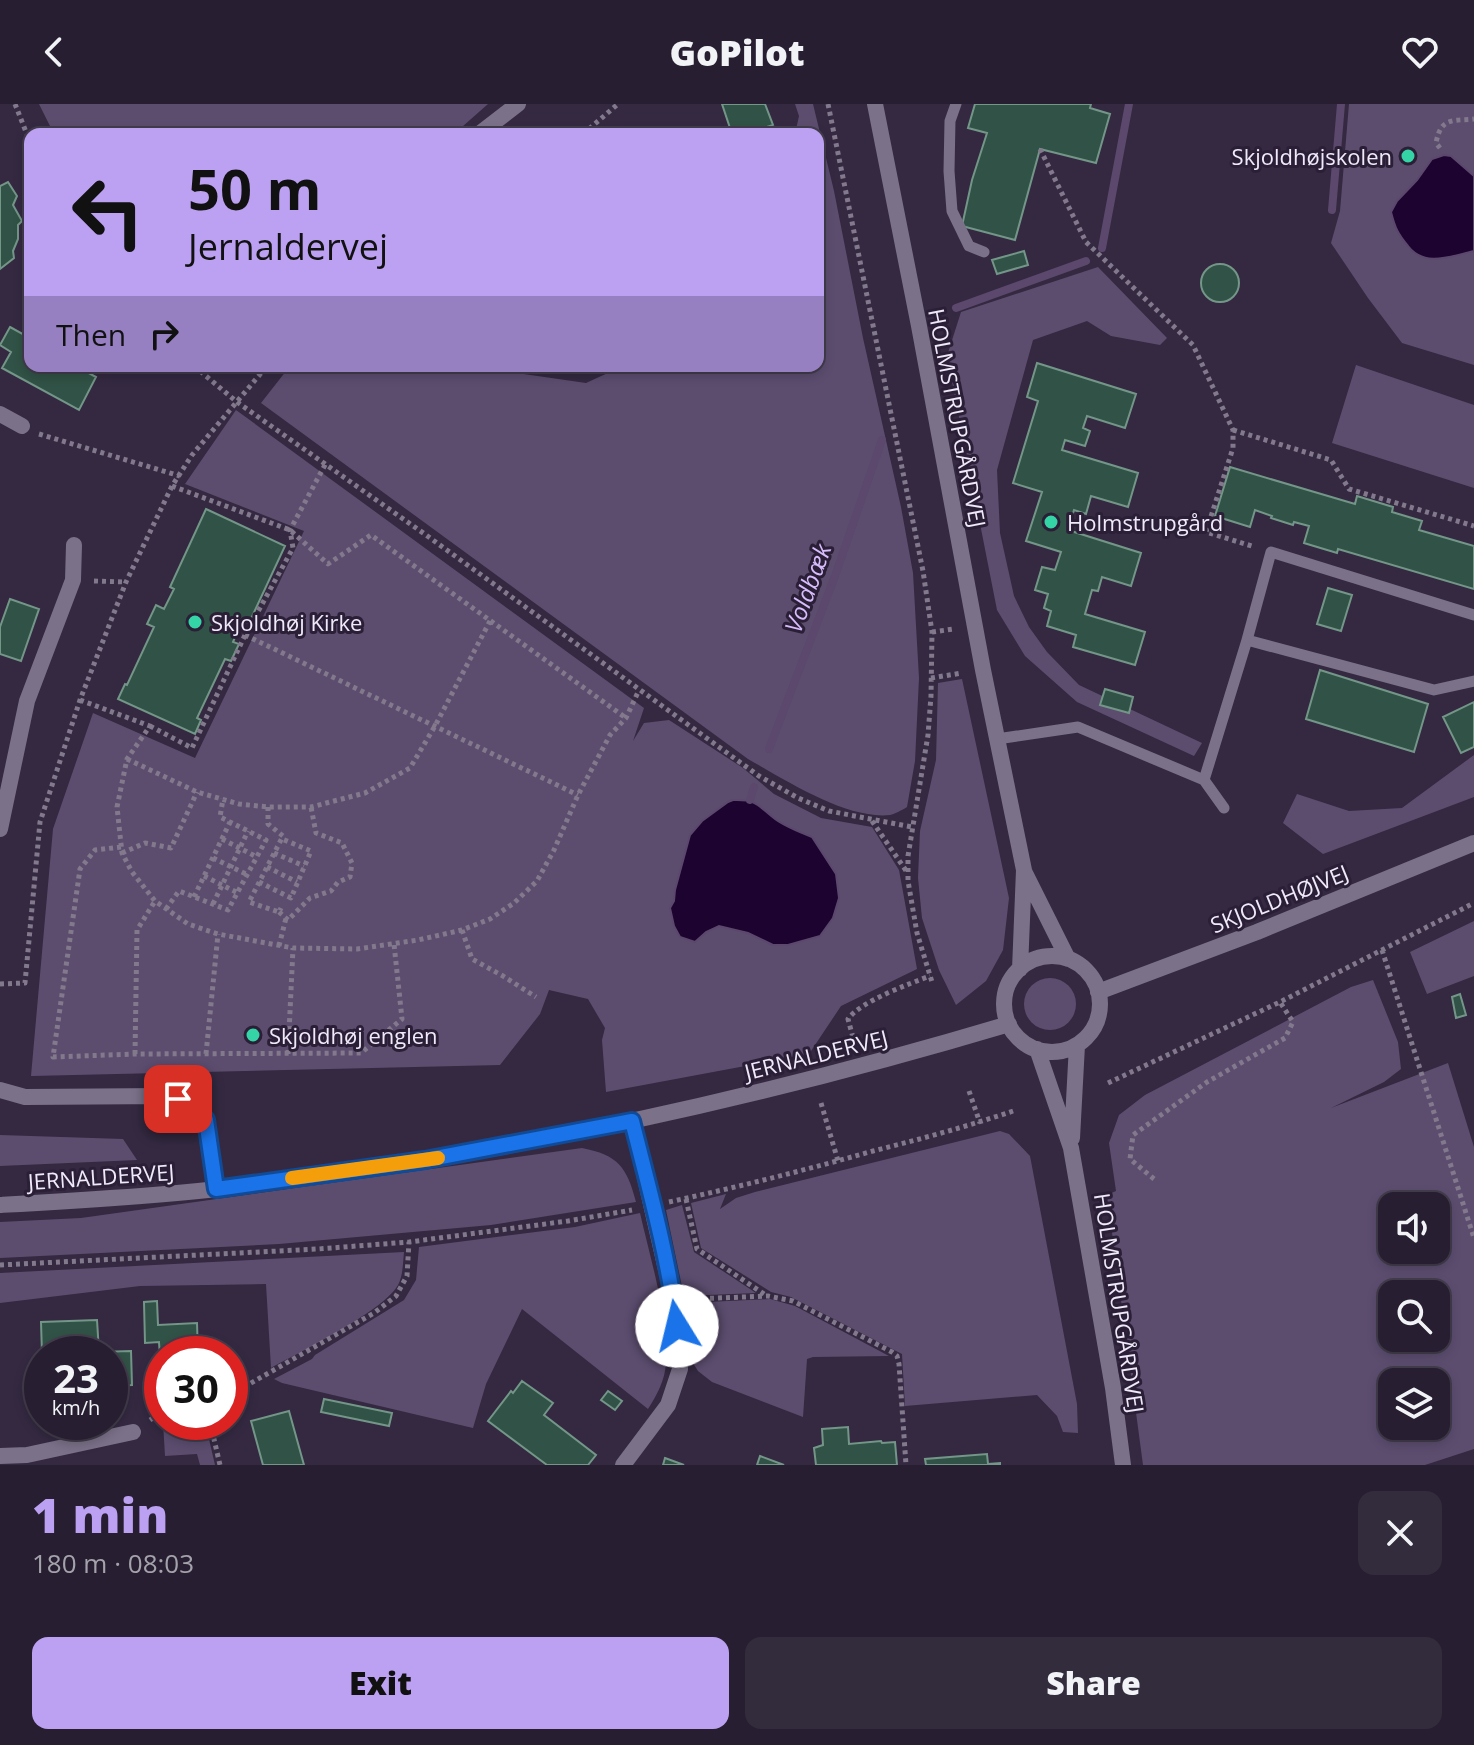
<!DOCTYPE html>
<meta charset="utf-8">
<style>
:root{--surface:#271f31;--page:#332c3d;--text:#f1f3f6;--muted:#a4a2ab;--line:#433d4d;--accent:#bca0f2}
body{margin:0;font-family:"Open Sans",sans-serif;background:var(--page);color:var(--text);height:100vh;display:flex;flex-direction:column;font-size:30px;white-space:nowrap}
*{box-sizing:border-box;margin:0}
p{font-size:26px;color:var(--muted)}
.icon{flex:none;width:44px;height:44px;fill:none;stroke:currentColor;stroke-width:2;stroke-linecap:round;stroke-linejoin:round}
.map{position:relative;height:1361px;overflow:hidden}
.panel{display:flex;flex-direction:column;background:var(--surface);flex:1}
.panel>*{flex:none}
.guide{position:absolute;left:24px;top:24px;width:800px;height:244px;border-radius:16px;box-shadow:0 4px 12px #0003,0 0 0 2px var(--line);background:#bca0f2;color:#111;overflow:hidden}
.buttons{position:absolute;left:1378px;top:1088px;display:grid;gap:16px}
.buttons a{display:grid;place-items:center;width:72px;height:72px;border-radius:16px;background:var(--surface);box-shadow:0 4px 12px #0003,0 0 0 2px var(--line);font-size:40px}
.speed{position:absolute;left:24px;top:1232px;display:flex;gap:16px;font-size:40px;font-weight:700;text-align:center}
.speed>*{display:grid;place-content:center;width:104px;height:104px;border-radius:50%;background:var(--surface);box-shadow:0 4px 12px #0003,0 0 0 2px var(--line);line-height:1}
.speed small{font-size:20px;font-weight:400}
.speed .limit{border:12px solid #d22;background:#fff;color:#111}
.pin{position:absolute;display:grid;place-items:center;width:68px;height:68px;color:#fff;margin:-34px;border-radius:16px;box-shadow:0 4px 12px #0006}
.me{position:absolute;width:88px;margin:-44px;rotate:351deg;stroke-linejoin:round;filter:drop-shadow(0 0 6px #0008)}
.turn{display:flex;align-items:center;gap:28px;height:168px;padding:0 32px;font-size:36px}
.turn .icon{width:104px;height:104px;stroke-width:2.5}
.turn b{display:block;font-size:56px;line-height:68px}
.then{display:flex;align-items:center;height:76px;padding:0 32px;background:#0003;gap:16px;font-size:30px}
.round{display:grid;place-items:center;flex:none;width:84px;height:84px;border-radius:16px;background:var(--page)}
.summary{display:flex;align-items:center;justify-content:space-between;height:136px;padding:0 32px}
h1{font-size:48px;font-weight:800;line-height:60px;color:var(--accent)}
.primary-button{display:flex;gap:16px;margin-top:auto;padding:16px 32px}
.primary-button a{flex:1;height:92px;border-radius:16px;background:var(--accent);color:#111;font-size:32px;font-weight:800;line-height:92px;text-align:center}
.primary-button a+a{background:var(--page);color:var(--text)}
header{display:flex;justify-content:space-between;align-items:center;height:104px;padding:0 32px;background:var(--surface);font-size:36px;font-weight:800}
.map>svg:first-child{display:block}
.green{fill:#5c4d6f;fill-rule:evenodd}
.water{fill:#1c0330;stroke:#5b486c;stroke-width:2}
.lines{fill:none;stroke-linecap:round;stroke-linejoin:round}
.stream{stroke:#5b486c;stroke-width:8}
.building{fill:#315246;stroke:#739688;stroke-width:2}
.path{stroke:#82798d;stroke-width:5;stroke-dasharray:4 4;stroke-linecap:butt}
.service{stroke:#7b7189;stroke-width:11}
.minor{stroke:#7b7189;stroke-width:16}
.tertiary{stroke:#7b7189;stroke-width:16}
.route-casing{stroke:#114b97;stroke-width:20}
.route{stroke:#1a73e8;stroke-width:14}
.slow{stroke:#f59e0b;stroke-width:14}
.poi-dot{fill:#34d4a7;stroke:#2a1f36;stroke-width:3}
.labels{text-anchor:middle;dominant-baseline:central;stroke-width:6;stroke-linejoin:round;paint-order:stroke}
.poi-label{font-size:22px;fill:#efe9f9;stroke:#2a1f36;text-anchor:start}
.street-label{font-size:22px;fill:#efe9f9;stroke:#2a1f36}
.water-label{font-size:24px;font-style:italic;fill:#d7bcfc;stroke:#2a1f36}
</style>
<header><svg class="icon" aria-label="back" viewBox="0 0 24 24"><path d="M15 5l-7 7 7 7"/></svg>GoPilot<svg class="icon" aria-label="heart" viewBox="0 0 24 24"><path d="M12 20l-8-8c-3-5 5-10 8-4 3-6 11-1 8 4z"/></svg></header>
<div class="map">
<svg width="1474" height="1361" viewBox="0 0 1474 1361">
<rect width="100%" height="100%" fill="#342941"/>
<!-- green -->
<path class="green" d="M39 0H488L454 30H54Z
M795 0H813L834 87 863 234 901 403 913 469 919 574 915 657 907 703C902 706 895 710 890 711 847 716 785 676 748 655L261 299 290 262H468L586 279 623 262H818V30H795L799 12Z
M1349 0H1474V261L1402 239 1368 194 1331 139 1340 107Z
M1098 163 1167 234 1160 241 1111 232 1087 217 1033 236 997 366 1000 429 1014 492 1029 523 1047 548 1079 581 1202 639 1194 652 1077 598 1025 552 997 506 947 252 961 208Z
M1356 261 1474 301V384L1332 339Z
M236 306 644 604 633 637 644 619 669 616 743 664 774 690 821 714 872 723 899 766 917 865 841 902 809 950 606 988 602 936 605 924 588 895 549 886 540 910 500 961 31 972 53 725 93 609 195 654 304 427 185 380Z
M962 575 1009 794 1003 846 986 877 956 901 939 866 922 814 918 774 920 727 936 656 938 579Z
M1474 651V693L1323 750 1283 719 1297 690 1349 707 1402 704Z
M1474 817V872L1427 890 1410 848Z
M1024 900a26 26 0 1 1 52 0a26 26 0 1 1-52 0Z
M1373 876 1398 938 1401 965 1384 978 1331 1004 1448 959 1474 1043V1345L1425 1361H1143L1107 1091 1116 1087 1109 1039 1119 1011 1145 991 1351 883ZM1392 1102H1436V1146H1392ZM1392 1190H1436V1234H1392ZM1392 1278H1436V1322H1392Z
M1000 1027 1009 1030 1030 1052 1077 1300 1078 1329 1063 1328 1057 1312 1037 1291 905 1302 902 1250 791 1193 771 1188 701 1144 691 1099 726 1090 720 1105 736 1094 755 1088Z
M0 1031 123 1035 137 1056 0 1062Z
M582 1044C618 1051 627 1063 636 1098L491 1121 279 1140 0 1154V1118L81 1114Z
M682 1101 694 1148 756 1189 684 1192 666 1106Z
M640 1109C650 1153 669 1215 666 1259 665 1276 657 1291 648 1305L522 1205 486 1280 473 1324 282 1279 274 1275 312 1255 315 1251 404 1196 416 1176 419 1143 575 1123Z
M404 1148C403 1158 403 1170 399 1179 388 1205 298 1249 271 1264L266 1180 140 1182 0 1199V1169Z
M770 1195 795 1202 889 1252 813 1253 807 1255 803 1313 712 1278 698 1267 691 1256 687 1199Z
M163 1318H205L215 1361H200L197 1350 165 1352Z"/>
<!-- water -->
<path class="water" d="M1444 51 1451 52 1474 72V147C1451 152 1425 164 1408 142 1398 130 1395 124 1391 108L1397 97 1417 76 1432 55Z
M733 696C757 695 758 702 775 715 786 723 799 728 812 733L836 770 839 794 833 814 820 832 788 841H773L748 829 719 822 706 828 695 838 680 833 674 822 670 804 674 797 675 786 690 731 702 717 728 698Z"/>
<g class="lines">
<!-- stream -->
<path class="stream" d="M1332 106 1341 0
M1102 144 1129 0
M956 204 1086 157
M769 645 835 472 882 336
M750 696 754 683"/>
</g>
<!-- building -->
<path class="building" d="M722 0H765L773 21 746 30H732Z
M975 0H1091L1090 4 1110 10 1096 59 1040 45 1015 136 962 122 972 76 987 29 968 24Z
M8 78 17 92 13 101 22 117 18 121V135L13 147 14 154 0 165V82Z
M1024 147 1028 161 997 170 992 156Z
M1201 179a19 19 0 1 1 38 0a19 19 0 1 1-38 0Z
M10 223 30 234V262H76L96 273 79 306 2 264 11 248 0 241Z
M1037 259 1136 290 1125 324 1087 312 1083 324 1090 327 1085 342 1065 336 1062 346 1138 369 1128 403 1091 392 1086 410 1074 406 1068 426 1141 449 1131 482 1102 473 1098 487 1092 486 1085 510 1145 528 1135 561 1073 543 1076 531 1047 522 1051 507 1044 504 1048 490 1035 486 1042 463 1055 466 1061 448 1026 437 1042 388 1013 379 1038 297 1027 293Z
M1230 363 1355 400 1357 392 1393 403 1392 408 1422 417 1419 426 1474 442V485L1338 445 1337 449 1304 439 1309 422 1294 418 1293 421 1271 414 1272 412 1255 406 1250 423 1215 412Z
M206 405 285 442 249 519 242 517 233 538 239 540 231 557 225 555 197 614 201 616 195 630 118 595 125 580 127 581 154 523 147 520 156 501 164 505 174 485 170 483Z
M1328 484 1352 491 1341 527 1317 520Z
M10 495 39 505 21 557 0 550V523Z
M1320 566 1428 600 1414 648 1306 615Z
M1105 585 1133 593 1129 609 1100 601Z
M1474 598V643L1461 649 1443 613Z
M1460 890 1466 911 1456 914 1452 893Z
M157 1197 158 1221 197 1219 198 1250H162V1284L159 1238 145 1239 144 1198Z
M97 1216 99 1248 131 1247 132 1281 110 1282V1250H42L41 1218Z
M522 1277 553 1299 544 1311 596 1351 588 1361H547L488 1317 511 1287 513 1289Z
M608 1287 622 1297 615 1306 601 1296Z
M324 1295 392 1309 389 1322 321 1308Z
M289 1307 304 1361H263L251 1317Z
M848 1323 849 1340 881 1337 882 1339 895 1338 897 1361H816L814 1344 823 1341 822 1325Z
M987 1350 988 1360 1000 1359V1361H926L925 1355Z
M760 1352 784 1361H757Z
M665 1354 684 1361H663Z"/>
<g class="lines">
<!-- path -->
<path class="path" d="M15 0 30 38
M828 0 923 467 932 528 931 592 928 631 908 752V777L917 829 932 878
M583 30 618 0
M1440 44 1436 39C1441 13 1452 17 1474 15
M1040 45 1086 138 1193 241 1233 326V344L1206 428 1255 443
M194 262 237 298 426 431 759 672 798 694 829 707 912 723
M1233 326 1331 356 1349 385 1474 422
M39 330 180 372
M172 382 290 426 328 460 371 431 626 614
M94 477 126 478
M932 528 954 525
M245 531 578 691
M931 574 962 569
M80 596 150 622 127 655 117 703 122 749 132 768 155 797 188 820 218 830 293 844 357 845 418 836 462 826 490 815 514 799 537 777 554 746 578 691 610 631 626 614 639 586
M150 622 192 644 245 531 293 444 290 426 326 359
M127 655 197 688 239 700 268 703H311L365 689 410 664 435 622 490 517
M268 703V720L283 732 249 798 279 808 281 804
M872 717 907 768
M222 735 257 753
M121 743 95 746 80 765 53 953 135 950 361 949 402 915 394 840
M122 749 145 739 171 744 197 688
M274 749 304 762
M213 754 248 771
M267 763 297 778
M204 772 238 789
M259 778 291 794 311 747 282 735
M194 793 230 718
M213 800 248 727
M166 805 179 787 228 806 266 736 220 713 223 695
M279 808 288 816 310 794 331 787 338 778 350 773 352 759 342 739 316 729 311 703
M462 826 472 855 503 872 536 893
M279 842 286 814
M1382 846 1474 1134
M0 880 25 879 40 718 80 596 126 478 172 382 192 351 267 262
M855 941 848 915C861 897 909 880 930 872
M135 950 137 826 155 797
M206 950 218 830
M288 950 293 844
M1108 979 1280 898 1474 799
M969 987 980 1019
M821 999 838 1057
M1154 1075 1130 1055 1133 1031 1207 978 1285 934 1293 918 1280 898
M686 1095 697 1145 767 1192
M669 1098C738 1083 806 1066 873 1047 921 1035 969 1022 1016 1006
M0 1161 318 1145 409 1138 568 1117 632 1106
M694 1195 768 1192 793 1197 892 1248 897 1252 899 1260 906 1361
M230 1291 374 1209 396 1192 407 1172 409 1138
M150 1316 162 1308
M210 1318 220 1361"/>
<!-- service -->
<path class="service" d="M956 0 950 17 949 67 952 107 969 142 984 148
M1247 536 1434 586 1474 577
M997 635 1078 623 1204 676 1247 536 1271 448 1474 511
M1204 676 1224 704"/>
<!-- minor -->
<path class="minor" d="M479 30 518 0
M0 310 22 322
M0 725 27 597 73 476 74 441
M0 986 25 993 164 992 191 999 200 1007 206 1016 216 1085
M0 1352 27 1351 133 1328
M623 1361 668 1301 680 1265 673 1196 632 1017"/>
<!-- tertiary -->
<path class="tertiary" d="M875 0 919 222 983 566 1024 766 1020 865
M1024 767 1068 855
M1004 900a48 48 0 1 1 96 0a48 48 0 1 1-96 0Z
M1098 888 1257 828 1474 739
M1037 945 1071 1044 1113 1284 1123 1361
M1072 1034 1077 941
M0 1101C72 1097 145 1093 217 1085 485 1055 751 997 1009 920"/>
</g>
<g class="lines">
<defs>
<path id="route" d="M178 995C191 1000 198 1005 206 1016L216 1085 425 1056 632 1017C649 1084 668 1152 677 1222"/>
</defs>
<!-- route casing -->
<use href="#route" class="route-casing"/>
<!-- route -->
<use href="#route" class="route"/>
<!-- slow -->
<path class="slow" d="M292 1074 438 1054"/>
</g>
<!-- markers -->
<g class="poi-dot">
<circle cx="1408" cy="52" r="8"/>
<circle cx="1051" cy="418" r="8"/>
<circle cx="195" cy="518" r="8"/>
<circle cx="253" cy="931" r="8"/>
</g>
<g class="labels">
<!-- poi labels -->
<g class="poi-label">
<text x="1392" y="52" text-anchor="end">Skjoldhøjskolen</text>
<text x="1067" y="418">Holmstrupgård</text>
<text x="211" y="518">Skjoldhøj Kirke</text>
<text x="269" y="931">Skjoldhøj englen</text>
</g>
<!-- street labels -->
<g class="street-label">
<text transform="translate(958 314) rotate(79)">HOLMSTRUPGÅRDVEJ</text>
<text transform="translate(1279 794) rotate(-22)">SKJOLDHØJVEJ</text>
<text transform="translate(816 950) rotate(-14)">JERNALDERVEJ</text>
<text transform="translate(101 1072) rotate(-4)">JERNALDERVEJ</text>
<text transform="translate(1120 1199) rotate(81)">HOLMSTRUPGÅRDVEJ</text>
</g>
<!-- water labels -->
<g class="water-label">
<text transform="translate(807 484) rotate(-70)">Voldbæk</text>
</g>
</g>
</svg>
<div class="buttons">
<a><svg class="icon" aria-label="sound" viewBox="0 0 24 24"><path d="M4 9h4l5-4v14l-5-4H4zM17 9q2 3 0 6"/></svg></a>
<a><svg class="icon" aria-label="search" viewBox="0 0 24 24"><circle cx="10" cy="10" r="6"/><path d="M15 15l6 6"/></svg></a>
<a><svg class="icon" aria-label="layers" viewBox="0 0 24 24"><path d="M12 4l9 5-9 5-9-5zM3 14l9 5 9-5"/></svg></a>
</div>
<div class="speed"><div>23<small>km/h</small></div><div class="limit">30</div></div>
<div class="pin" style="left:178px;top:995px;background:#d93025"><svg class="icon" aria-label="arrive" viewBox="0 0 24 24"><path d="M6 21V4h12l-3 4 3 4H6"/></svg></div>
<svg class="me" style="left:677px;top:1222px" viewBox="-20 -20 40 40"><circle r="19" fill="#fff"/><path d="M0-13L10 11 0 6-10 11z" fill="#1a73e8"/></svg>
<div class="guide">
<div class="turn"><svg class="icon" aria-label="left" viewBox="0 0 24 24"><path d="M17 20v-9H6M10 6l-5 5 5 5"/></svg><div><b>50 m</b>Jernaldervej</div></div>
<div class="then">Then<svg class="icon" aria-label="right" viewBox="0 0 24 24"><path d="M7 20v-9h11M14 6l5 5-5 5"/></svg></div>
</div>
</div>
<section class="panel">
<div class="summary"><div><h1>1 min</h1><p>180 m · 08:03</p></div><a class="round"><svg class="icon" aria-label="close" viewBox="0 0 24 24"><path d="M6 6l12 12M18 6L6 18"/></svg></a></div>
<div class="primary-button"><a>Exit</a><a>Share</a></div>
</section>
